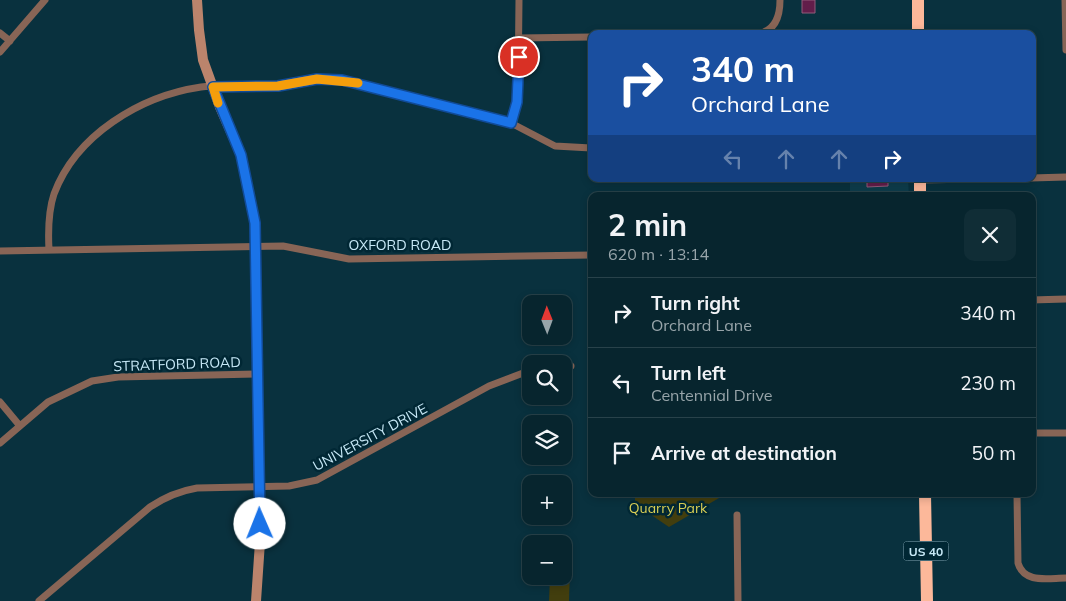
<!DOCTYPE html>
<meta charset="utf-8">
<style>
:root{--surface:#07252e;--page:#102d36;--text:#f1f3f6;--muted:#98a5aa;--line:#28424a}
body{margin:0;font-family:Mulish,sans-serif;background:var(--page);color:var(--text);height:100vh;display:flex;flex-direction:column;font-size:19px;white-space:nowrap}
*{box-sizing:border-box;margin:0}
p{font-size:16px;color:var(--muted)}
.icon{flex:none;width:28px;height:28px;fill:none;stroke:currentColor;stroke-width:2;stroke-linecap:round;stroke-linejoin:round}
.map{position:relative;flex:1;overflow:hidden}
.sheet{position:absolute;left:588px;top:192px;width:448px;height:305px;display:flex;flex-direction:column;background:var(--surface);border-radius:10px;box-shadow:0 2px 8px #0003,0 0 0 1px var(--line)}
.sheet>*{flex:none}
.banner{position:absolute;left:588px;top:30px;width:448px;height:152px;border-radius:10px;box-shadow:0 2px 8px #0003,0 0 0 1px var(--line);background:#1a4fa0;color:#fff;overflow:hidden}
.needle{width:32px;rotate:359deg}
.controls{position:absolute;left:522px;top:295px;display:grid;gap:10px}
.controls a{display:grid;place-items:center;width:50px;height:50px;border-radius:10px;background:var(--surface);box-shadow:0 2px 8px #0003,0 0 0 1px var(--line);font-size:25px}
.pin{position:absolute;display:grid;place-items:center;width:42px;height:42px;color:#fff;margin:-21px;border:2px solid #fff;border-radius:50%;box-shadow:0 1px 5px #0007}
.me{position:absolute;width:55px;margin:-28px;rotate:359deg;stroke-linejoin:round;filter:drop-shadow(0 0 4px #0008)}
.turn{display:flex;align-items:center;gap:18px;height:105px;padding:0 20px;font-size:22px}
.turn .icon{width:65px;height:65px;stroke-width:2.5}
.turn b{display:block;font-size:35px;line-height:42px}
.lanes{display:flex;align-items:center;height:48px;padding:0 20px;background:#0003;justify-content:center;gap:25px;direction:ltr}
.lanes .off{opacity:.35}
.round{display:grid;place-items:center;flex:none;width:52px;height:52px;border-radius:10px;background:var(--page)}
.summary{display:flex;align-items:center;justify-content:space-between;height:85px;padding:0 20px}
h1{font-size:30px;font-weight:700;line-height:38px}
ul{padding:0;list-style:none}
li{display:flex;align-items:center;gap:15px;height:70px;padding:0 20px;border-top:1px solid var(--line)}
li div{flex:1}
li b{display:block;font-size:19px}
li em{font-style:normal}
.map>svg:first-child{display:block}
.built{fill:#0e3d4c}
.green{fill:#423e0e}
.building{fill:#621d4a;stroke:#915c7b}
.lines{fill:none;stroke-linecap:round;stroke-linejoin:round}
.street{stroke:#886556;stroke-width:7}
.secondary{stroke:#bb846c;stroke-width:10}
.highway{stroke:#fcb89a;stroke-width:12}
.route-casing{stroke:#114b97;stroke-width:12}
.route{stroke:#1a73e8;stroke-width:9}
.slow{stroke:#f59e0b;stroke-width:9}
.labels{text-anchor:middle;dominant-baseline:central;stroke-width:5;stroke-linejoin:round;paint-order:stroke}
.shield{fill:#002734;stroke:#8bafbc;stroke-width:1}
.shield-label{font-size:12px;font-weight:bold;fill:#c7e9f7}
.street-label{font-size:14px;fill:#c7e9f7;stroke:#002734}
.park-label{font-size:14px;fill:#d9cf55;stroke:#002734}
</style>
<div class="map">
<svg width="1066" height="601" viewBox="0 0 1066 601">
<rect width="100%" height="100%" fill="#09313e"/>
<!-- built -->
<path class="built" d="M850 179H908L909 196H829H850Z"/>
<!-- green -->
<path class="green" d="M635 494H726L669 527 635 504Z
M564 569H570L569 601H549L550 576H564Z"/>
<!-- building -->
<path class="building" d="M802 0H815V13H802Z
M867 179H888V186L867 187Z"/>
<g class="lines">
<!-- street -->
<path class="street" d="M1065 0 1066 50
M0 33 10 41
M756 34C775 32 780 17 780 0
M519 38 591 37
M0 52 45 0
M511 123 518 92 519 0
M1031 178 1066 177
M920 180 975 179
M49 250C48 231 48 212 54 194 76 135 140 96 201 87 225 84 252 88 276 86 296 85 313 78 333 79 357 81 379 91 402 97 434 104 466 111 498 119L511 123 555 146 591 148
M0 251 283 246 349 259 591 255
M1031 300 1066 299
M564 366H571
M0 402 20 426
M1031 433H1066
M0 443 48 402 92 381 118 377 258 374
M1017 494 1018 563C1024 584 1048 578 1066 578
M737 515 738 601
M39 601 150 507C165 497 179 491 197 488L289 486 317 480 489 386 531 370"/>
<!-- secondary -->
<path class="secondary" d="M197 0 199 30 203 60 220 107 241 155 255 223 260 542 256 601"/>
<!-- highway -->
<path class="highway" d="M918 0V34
M920 179V196
M925 494 927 601"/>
</g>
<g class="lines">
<defs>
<path id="route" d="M260 524 255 223 241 155 213 87 278 86 317 79 342 80 511 123 517 102 519 57"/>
</defs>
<!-- route casing -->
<use href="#route" class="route-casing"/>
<!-- route -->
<use href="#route" class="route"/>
<!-- slow -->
<path class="slow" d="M218 103 213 87 278 86 317 79 358 83"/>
</g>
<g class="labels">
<!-- shield labels -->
<rect class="shield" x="903.5" y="541.5" width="45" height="19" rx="4"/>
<g class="shield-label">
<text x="926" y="551">US 40</text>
</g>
<!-- street labels -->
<g class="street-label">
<text x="400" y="245">OXFORD ROAD</text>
<text transform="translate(177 364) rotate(-2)">STRATFORD ROAD</text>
<text transform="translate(370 437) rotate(-28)">UNIVERSITY DRIVE</text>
</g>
<!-- park labels -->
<g class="park-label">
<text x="668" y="508">Quarry Park</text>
</g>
</g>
</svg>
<div class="controls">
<a><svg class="needle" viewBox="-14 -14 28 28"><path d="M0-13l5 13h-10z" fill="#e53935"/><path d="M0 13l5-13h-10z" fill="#98a5aa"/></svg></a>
<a><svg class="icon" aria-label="search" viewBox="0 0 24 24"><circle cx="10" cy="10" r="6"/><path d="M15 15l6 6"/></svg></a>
<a><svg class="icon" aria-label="layers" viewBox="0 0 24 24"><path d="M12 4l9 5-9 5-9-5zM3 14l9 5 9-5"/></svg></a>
<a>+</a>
<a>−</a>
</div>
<div class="pin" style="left:519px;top:57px;background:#d93025"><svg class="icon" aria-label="arrive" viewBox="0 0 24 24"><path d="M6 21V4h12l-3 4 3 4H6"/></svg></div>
<svg class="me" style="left:260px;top:524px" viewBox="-20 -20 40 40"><circle r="19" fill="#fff"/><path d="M0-13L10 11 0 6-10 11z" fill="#1a73e8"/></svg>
<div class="banner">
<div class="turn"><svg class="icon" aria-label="right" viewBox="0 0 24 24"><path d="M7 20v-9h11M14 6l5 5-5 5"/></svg><div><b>340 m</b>Orchard Lane</div></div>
<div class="lanes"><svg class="icon off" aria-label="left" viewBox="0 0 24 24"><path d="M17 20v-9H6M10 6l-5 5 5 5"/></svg><svg class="icon off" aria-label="ahead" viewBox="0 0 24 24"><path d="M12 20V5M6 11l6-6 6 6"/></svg><svg class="icon off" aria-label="ahead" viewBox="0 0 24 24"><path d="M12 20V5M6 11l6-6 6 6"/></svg><svg class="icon" aria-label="right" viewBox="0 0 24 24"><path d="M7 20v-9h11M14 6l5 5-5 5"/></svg></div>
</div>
<section class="sheet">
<div class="summary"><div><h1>2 min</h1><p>620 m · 13:14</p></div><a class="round"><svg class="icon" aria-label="close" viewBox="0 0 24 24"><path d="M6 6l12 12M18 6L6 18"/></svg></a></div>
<ul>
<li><svg class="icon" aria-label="right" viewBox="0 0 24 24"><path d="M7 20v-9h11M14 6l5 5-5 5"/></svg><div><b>Turn right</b><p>Orchard Lane</p></div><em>340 m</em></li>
<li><svg class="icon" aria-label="left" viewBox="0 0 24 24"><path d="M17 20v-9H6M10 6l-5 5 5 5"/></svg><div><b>Turn left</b><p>Centennial Drive</p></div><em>230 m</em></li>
<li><svg class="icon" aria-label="arrive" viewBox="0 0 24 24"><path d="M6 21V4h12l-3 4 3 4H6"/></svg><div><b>Arrive at destination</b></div><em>50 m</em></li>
</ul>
</section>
</div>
